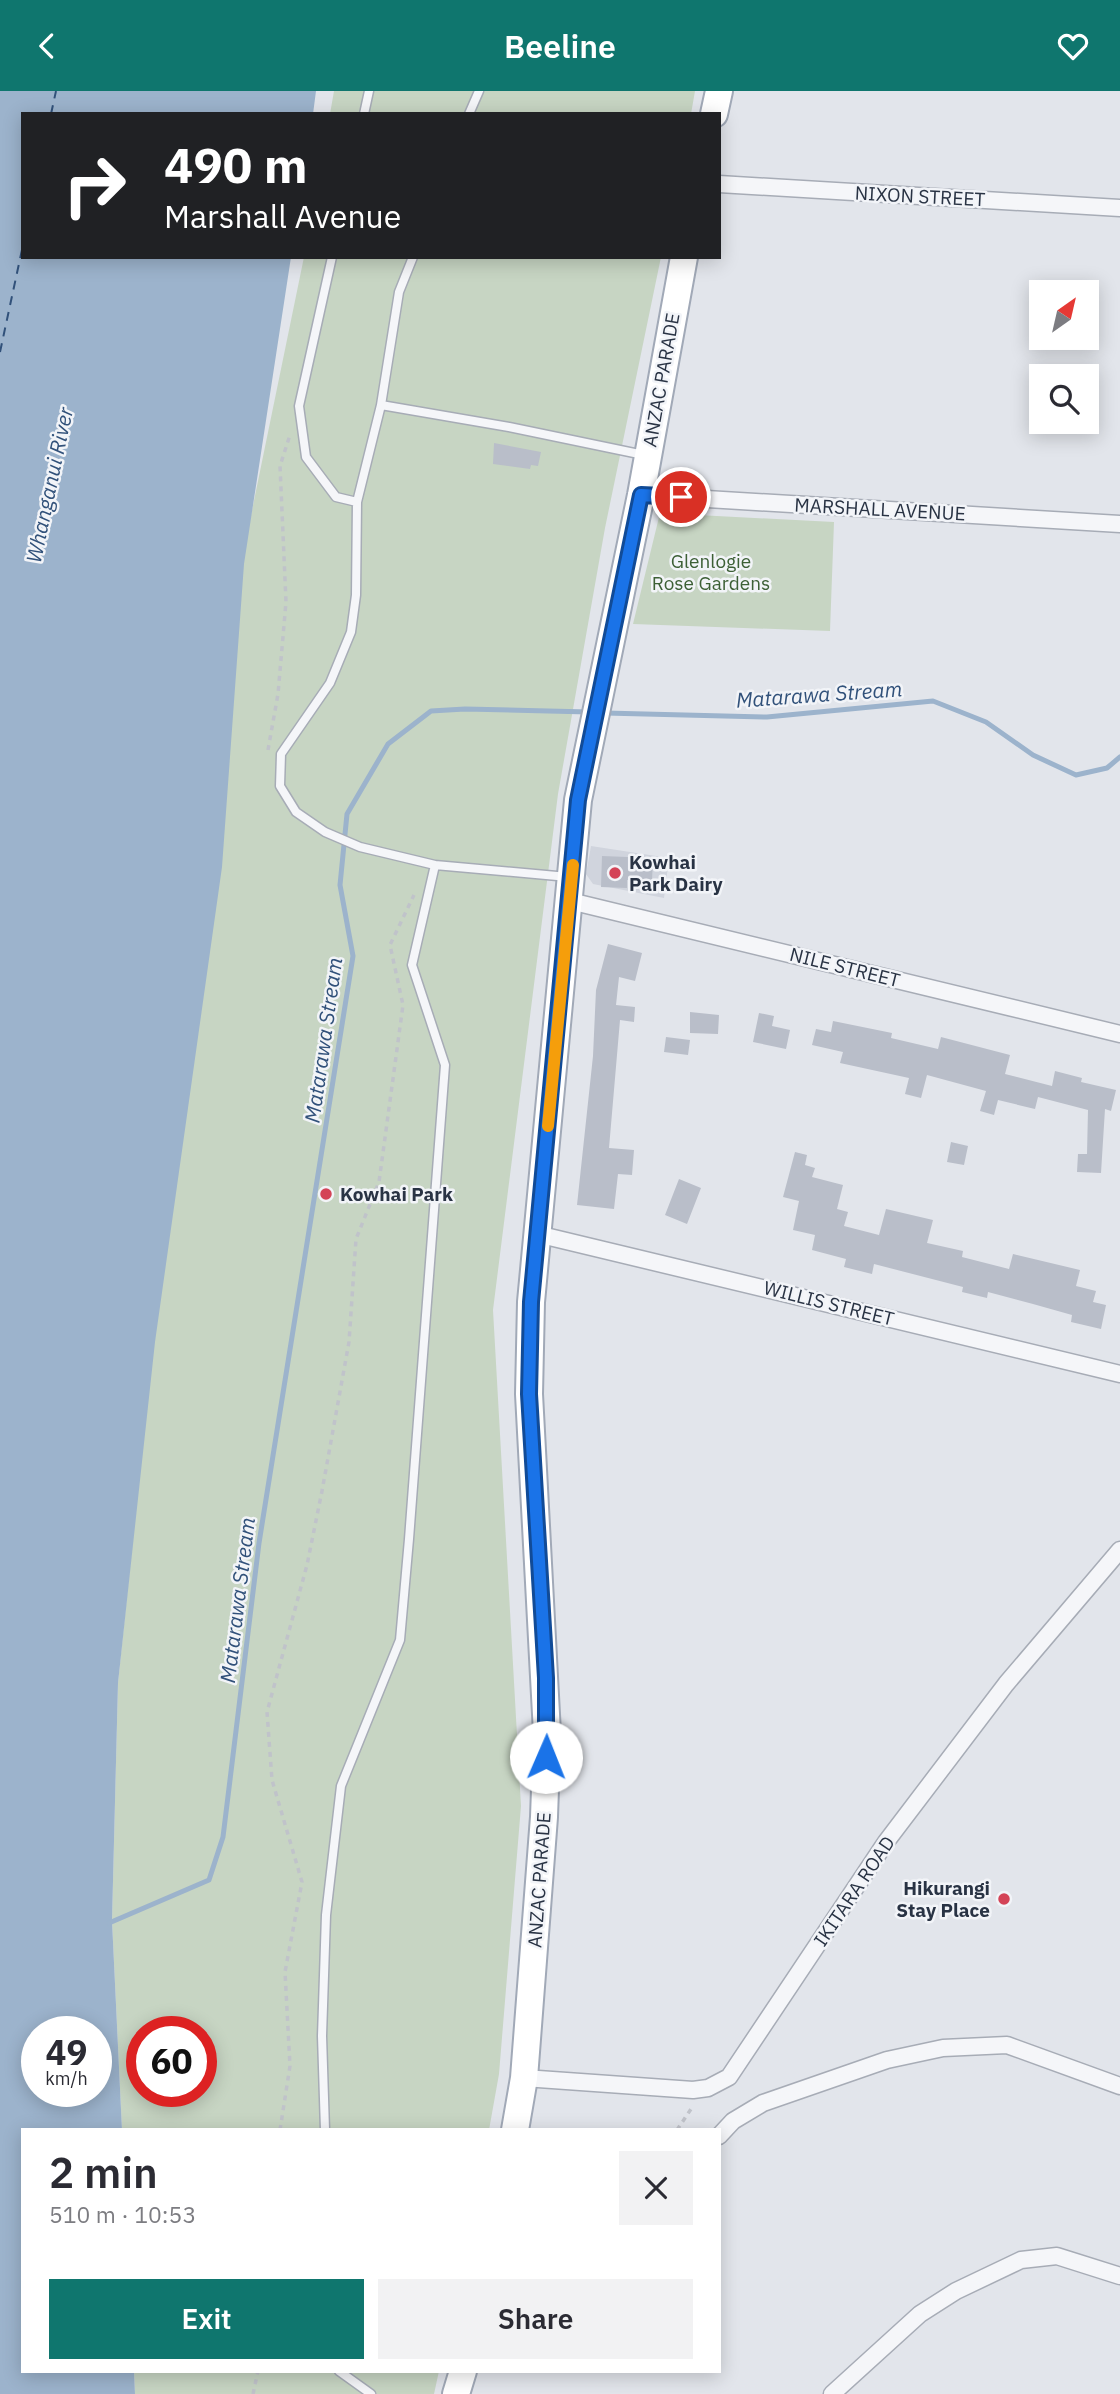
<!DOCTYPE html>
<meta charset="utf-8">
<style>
:root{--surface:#fff;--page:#f2f2f3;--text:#2b2b33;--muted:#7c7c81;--accent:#0f766e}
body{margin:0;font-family:"IBM Plex Sans",sans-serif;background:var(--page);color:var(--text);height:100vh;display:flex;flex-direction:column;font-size:26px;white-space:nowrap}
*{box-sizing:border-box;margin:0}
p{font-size:23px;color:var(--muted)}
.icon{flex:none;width:38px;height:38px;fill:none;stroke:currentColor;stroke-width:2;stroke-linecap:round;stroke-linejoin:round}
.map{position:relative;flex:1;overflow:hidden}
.details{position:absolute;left:21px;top:2037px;width:700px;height:245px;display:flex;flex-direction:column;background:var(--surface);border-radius:0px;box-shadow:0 4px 18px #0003}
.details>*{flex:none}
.top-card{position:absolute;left:21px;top:21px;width:700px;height:147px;border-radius:0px;box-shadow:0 4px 18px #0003;background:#202124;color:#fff;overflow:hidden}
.needle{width:46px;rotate:34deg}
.buttons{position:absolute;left:1029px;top:189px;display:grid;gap:14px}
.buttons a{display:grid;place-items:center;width:70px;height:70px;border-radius:0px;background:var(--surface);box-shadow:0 4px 18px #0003;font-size:35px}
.speed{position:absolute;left:21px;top:1925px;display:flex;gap:14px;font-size:35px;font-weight:700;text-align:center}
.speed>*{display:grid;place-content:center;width:91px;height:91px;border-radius:50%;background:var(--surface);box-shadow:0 4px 18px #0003;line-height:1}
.speed small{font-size:18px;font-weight:400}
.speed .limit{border:10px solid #d22;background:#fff;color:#111}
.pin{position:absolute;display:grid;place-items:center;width:60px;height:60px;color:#fff;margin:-30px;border:4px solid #fff;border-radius:50%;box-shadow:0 2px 7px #0007}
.me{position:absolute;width:77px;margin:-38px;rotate:1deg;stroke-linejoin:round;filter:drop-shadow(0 0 5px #0008)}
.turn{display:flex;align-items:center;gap:24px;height:147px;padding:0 28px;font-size:32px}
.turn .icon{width:91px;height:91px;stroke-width:2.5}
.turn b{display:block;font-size:49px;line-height:60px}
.round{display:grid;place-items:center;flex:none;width:74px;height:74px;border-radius:0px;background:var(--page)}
.summary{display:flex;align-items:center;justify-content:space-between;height:119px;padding:0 28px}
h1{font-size:42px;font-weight:600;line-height:52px}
.button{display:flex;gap:14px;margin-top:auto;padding:14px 28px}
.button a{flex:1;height:80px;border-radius:0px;background:var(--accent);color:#fff;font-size:28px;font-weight:600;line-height:80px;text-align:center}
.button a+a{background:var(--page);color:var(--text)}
header{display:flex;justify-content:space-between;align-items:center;height:91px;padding:0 28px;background:var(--accent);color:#fff;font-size:32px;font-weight:600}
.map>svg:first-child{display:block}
.built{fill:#d0d4dd}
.green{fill:#c7d5c3;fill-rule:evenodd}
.water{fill:#9cb3cc;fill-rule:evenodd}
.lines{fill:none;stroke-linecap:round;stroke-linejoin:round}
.stream{stroke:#9cb3cc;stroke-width:5}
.ferry{stroke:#31517a;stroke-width:2;stroke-dasharray:9 7;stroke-linecap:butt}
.building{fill:#b9bec9}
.service-casing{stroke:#a7acb6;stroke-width:11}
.minor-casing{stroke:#a7acb6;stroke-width:19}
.primary-casing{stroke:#a1a9b7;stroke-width:30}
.path{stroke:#c0c3ca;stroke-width:3.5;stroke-dasharray:5 5;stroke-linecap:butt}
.service{stroke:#f5f6f9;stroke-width:8}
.minor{stroke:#f5f6f9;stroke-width:16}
.primary{stroke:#fff;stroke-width:26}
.route-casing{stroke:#114b97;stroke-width:18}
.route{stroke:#1a73e8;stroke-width:12}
.slow{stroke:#f59e0b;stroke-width:12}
.poi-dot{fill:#d44357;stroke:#f2f4f8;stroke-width:2.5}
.labels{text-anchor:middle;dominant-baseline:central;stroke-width:5;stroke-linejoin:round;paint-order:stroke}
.street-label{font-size:19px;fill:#293344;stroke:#f2f4f8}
.park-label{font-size:19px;fill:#3d6036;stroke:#f2f4f8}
.poi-label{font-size:19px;font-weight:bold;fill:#293344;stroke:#f2f4f8;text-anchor:start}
.water-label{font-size:21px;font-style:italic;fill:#31517a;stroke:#f2f4f8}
</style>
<header><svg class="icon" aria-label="back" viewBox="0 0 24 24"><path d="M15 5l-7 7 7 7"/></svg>Beeline<svg class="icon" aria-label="heart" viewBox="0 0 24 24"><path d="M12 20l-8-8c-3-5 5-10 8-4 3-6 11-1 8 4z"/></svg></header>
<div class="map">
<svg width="1120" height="2303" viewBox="0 0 1120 2303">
<rect width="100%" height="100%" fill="#e2e5eb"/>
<!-- built -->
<path class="built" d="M591 755 669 767 664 807 593 793 586 783Z"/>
<!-- green -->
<path class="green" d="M334 0H695L691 23H330Z
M304 166H661L605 437 558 703 493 1219 521 1715 499 1983 489 2039H122L112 1830 118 1592 226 546ZM142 1941H201V2000H142Z
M660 422 834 431 830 540 633 533Z
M134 2280H439L434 2303H135Z"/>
<!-- water -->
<path class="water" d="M0 0H316L313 23H23V166H291L244 473 222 776 155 1251 118 1592 112 1830 122 2039H23V2280H134L135 2303H0ZM37 1941H96V2000H37Z"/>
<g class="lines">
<!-- stream -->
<path class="stream" d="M605 622 767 626 933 610 986 631 1033 664 1076 684 1107 677 1120 666
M109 1832 209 1789 223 1746 259 1452 353 865 340 794 347 723 388 653 431 620 465 618 589 621"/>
<!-- ferry -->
<path class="ferry" d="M51 23 56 0
M0 261 23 154"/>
</g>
<!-- building -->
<path class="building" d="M494 352 541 361 538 375 531 374 530 378 493 373Z
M602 765 653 767 652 790 627 789V797L601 796Z
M608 853 642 862 635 890 619 886 616 914 635 916 634 931 620 929 609 1057 634 1059 632 1084 618 1083 614 1118 577 1114 593 965 596 899Z
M690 921 719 924 718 943 690 942Z
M759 922 774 925 772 935 790 939 786 958 753 951Z
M833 930 892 942 891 947 938 958 941 946 1010 964 1005 983 1052 995 1055 980 1082 987 1081 991 1116 999 1111 1020 1105 1018 1101 1082 1077 1081 1078 1063H1087L1088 1019 1038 1006 1035 1018 998 1009 994 1024 980 1020 986 1000 927 984 921 1007 905 1003 909 987 840 972 843 961 812 954 816 938 831 941Z
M666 946 690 949 688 964 664 961Z
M951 1051 968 1055 964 1074 947 1071Z
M795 1061 807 1064 805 1074 815 1077 812 1086 843 1094 837 1118 848 1121 844 1135 879 1144 886 1118 933 1129 927 1152 963 1160 962 1166 1009 1178 1013 1163 1080 1179 1076 1195 1096 1200 1093 1211 1106 1214 1101 1238 1071 1231 1072 1224 1033 1213 988 1201 987 1207 962 1201 963 1196 874 1173 872 1183 844 1176 846 1168 812 1159 815 1144 793 1139 799 1110 783 1106Z
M679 1088 701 1097 687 1133 665 1124Z"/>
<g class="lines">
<defs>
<path id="service" d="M364 23 369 0
M469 23 479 0
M332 166 299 315 306 366 336 406 357 411 381 314
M413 166 399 201 381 314 509 336 644 364
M435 774 568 786
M325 2039 322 1945 326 1824 341 1695 400 1549 409 1448 445 974 412 874 435 774 360 756 325 741 296 721 280 695 281 663 330 592 351 541 356 504 357 411
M339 2280 371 2303"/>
<path id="minor" d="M719 93 1120 117
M641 404 1120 433
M570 810 1120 943
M537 1143 1120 1283
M524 1987 693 1999 708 1997 729 1986 886 1751 1006 1593 1120 1459
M719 2045 733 2030 763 2012 887 1969 943 1957 1007 1954 1120 1995
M832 2303 920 2223 956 2200 1021 2169 1057 2165 1120 2185"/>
<path id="primary" d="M714 23 719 0
M515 2039 524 1987 544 1726 547 1642 529 1303 531 1211 578 709 641 404 684 166
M456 2303 463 2280"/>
</defs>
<!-- service casing -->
<use href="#service" class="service-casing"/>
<!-- minor casing -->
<use href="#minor" class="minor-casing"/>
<!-- primary casing -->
<use href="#primary" class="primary-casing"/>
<!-- path -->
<path class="path" d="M268 659 278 603 286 511 280 375 290 344
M280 2039 290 1975 285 1881 302 1791 272 1689 267 1621 307 1474 322 1400 349 1251 356 1148 379 1091 403 914 390 854 414 804
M677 2039 693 2015
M253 2303 258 2280"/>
<!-- service -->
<use href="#service" class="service"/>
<!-- minor -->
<use href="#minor" class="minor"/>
<!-- primary -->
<use href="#primary" class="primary"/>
</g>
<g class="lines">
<defs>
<path id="route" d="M546 1666V1587L529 1303 531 1211 578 709 641 404 681 406"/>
</defs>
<!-- route casing -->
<use href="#route" class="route-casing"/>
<!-- route -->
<use href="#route" class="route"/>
<!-- slow -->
<path class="slow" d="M548 1035 573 774"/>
</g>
<!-- markers -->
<g class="poi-dot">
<circle cx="615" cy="782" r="7"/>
<circle cx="326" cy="1103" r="7"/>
<circle cx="1004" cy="1808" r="7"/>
</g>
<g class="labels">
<!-- street labels -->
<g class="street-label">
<text transform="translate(920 105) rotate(3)">NIXON STREET</text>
<text transform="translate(661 289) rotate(-80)">ANZAC PARADE</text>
<text transform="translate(880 418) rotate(3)">MARSHALL AVENUE</text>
<text transform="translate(845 876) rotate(14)">NILE STREET</text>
<text transform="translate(829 1212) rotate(14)">WILLIS STREET</text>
<text transform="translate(539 1789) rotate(-86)">ANZAC PARADE</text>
<text transform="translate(854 1800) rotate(-56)">IKITARA ROAD</text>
</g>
<!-- park labels -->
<g class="park-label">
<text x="711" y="470">Glenlogie<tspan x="711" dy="22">Rose Gardens</tspan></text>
</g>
<!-- poi labels -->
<g class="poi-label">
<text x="629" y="771">Kowhai<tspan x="629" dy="22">Park Dairy</tspan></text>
<text x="340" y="1103">Kowhai Park</text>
<text x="990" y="1797" text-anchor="end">Hikurangi<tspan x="990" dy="22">Stay Place</tspan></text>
</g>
<!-- water labels -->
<g class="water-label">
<text transform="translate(49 394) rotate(-78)">Whanganui River</text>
<text transform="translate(819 603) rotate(-4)">Matarawa Stream</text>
<text transform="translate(323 949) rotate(-82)">Matarawa Stream</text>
<text transform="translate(237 1509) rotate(-83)">Matarawa Stream</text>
</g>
</g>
</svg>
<div class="buttons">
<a><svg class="needle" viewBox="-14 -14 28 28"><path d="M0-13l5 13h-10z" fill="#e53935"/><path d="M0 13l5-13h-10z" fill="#7c7c81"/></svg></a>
<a><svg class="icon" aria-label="search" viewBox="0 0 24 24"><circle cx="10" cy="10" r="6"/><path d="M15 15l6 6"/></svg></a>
</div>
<div class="speed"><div>49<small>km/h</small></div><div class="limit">60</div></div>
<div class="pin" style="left:681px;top:406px;background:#d93025"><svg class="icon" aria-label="arrive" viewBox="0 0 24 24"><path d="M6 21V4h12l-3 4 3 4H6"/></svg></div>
<svg class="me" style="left:546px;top:1666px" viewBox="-20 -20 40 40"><circle r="19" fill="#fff"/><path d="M0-13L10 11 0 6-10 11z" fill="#1a73e8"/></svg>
<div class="top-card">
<div class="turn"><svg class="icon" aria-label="right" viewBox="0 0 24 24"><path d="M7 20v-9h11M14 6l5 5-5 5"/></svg><div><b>490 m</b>Marshall Avenue</div></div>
</div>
<section class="details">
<div class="summary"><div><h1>2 min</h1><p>510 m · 10:53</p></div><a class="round"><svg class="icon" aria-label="close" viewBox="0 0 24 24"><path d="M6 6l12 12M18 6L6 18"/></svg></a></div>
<div class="button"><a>Exit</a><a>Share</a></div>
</section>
</div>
